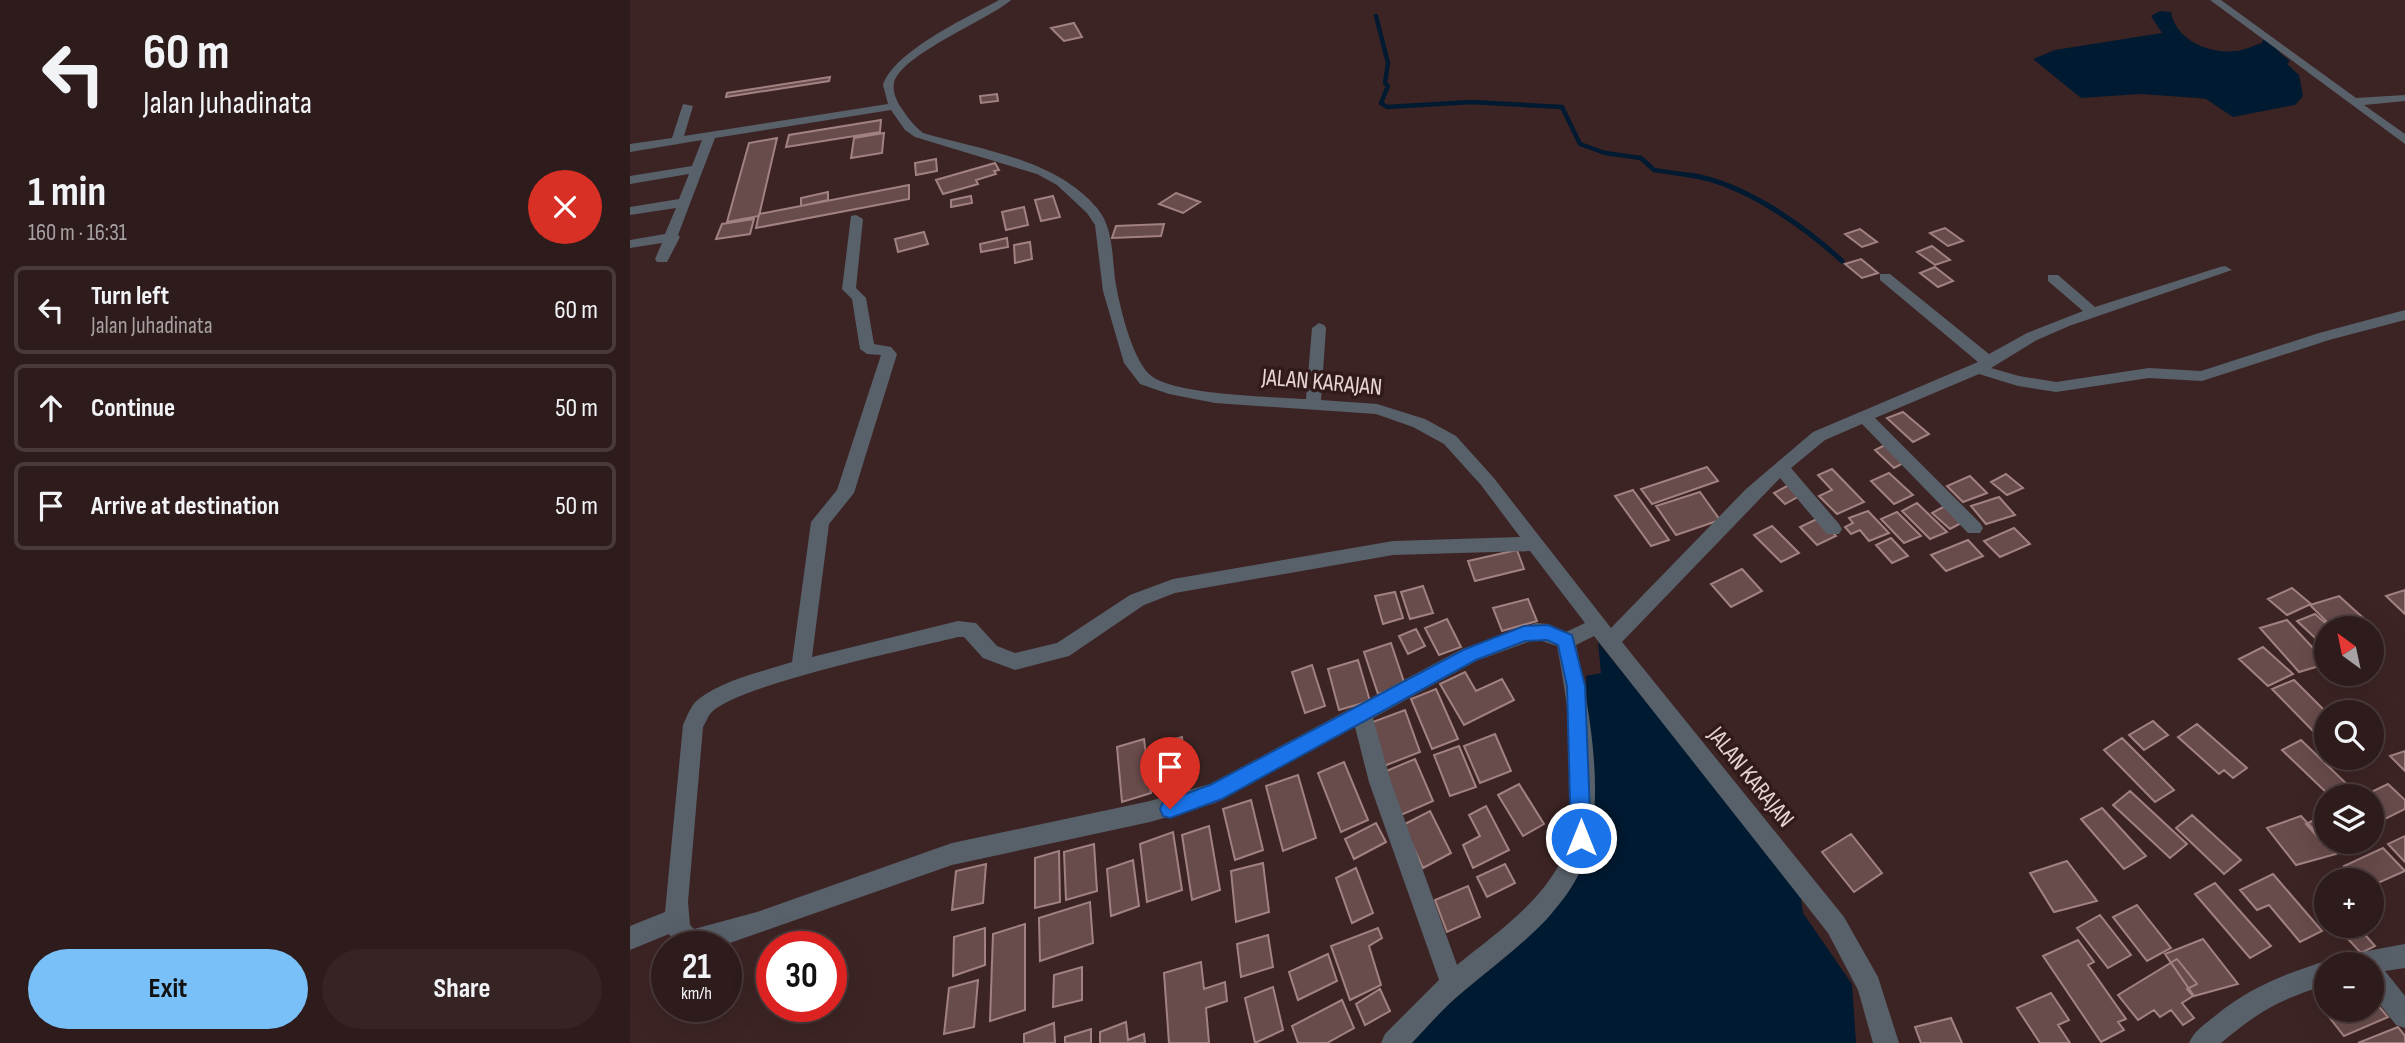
<!DOCTYPE html>
<meta charset="utf-8">
<style>
:root{--surface:#2e1b1b;--page:#362424;--text:#f1f3f6;--muted:#a7a1a3;--line:#49393a;--accent:#79bff8}
body{margin:0;font-family:"Sofia Sans Condensed",sans-serif;background:var(--page);color:var(--text);height:100vh;display:flex;flex-direction:column;font-size:26px;white-space:nowrap}
*{box-sizing:border-box;margin:0}
p{font-size:23px;color:var(--muted)}
.icon{flex:none;width:38px;height:38px;fill:none;stroke:currentColor;stroke-width:2;stroke-linecap:round;stroke-linejoin:round}
.map{position:relative;flex:1;overflow:hidden}
.side{display:flex;flex-direction:column;background:var(--surface);width:630px}
.side>*{flex:none}
.top-card{background:#2e1b1b;color:var(--text);overflow:hidden}
.needle{width:46px;rotate:327deg}
.fabs{position:absolute;left:1684px;top:616px;display:grid;gap:14px}
.fabs a{display:grid;place-items:center;width:70px;height:70px;border-radius:50%;background:var(--surface);box-shadow:0 7px 28px #0002,0 0 0 2px var(--line);font-size:35px}
.speed{position:absolute;left:21px;top:931px;display:flex;gap:14px;font-size:35px;font-weight:700;text-align:center}
.speed>*{display:grid;place-content:center;width:91px;height:91px;border-radius:50%;background:var(--surface);box-shadow:0 7px 28px #0002,0 0 0 2px var(--line);line-height:1}
.speed small{font-size:18px;font-weight:400}
.speed .limit{border:10px solid #d22;background:#fff;color:#111}
.pin{position:absolute;display:grid;place-items:center;width:60px;height:60px;color:#fff;margin:-72px -30px;border-radius:50% 50% 50% 0;rotate:-45deg;box-shadow:0 0 7px #0007}
.pin .icon{rotate:45deg}
.me{position:absolute;width:77px;margin:-38px;rotate:0deg;stroke-linejoin:round;filter:drop-shadow(0 0 5px #0008)}
.turn{display:flex;align-items:center;gap:24px;height:147px;padding:0 28px;font-size:32px}
.turn .icon{width:91px;height:91px;stroke-width:2.5}
.turn b{display:block;font-size:49px;line-height:60px}
.round{display:grid;place-items:center;flex:none;width:74px;height:74px;border-radius:37px;background:var(--page)}
.head{display:flex;align-items:center;justify-content:space-between;height:119px;padding:0 28px}
h1{font-size:42px;font-weight:700;line-height:52px}
.button{display:flex;gap:14px;margin-top:auto;padding:14px 28px}
.button a{flex:1;height:80px;border-radius:42px;background:var(--accent);color:#111;font-size:28px;font-weight:700;line-height:80px;text-align:center}
.button a+a{background:var(--page);color:var(--text)}
ul{padding:0;list-style:none}
li{display:flex;align-items:center;gap:21px;height:88px;margin:0 14px 10px;padding:0 14px;border:4px solid var(--line);border-radius:10px}
li div{flex:1}
li b{display:block;font-size:26px}
li em{font-style:normal}
main{display:flex;flex:1;min-height:0}
.map>svg:first-child{display:block}
.water{fill:#001a31}
.lines{fill:none;stroke-linecap:round;stroke-linejoin:round}
.stream-far1{stroke:#001a31;stroke-width:4.5}
.stream{stroke:#001a31;stroke-width:5}
.building{fill:#684b4b;stroke:#a28281;stroke-width:2}
.minor{fill:#58616a;fill-rule:evenodd}
.route{fill:#1a73e8;stroke:#114b97;stroke-width:2}
.labels{text-anchor:middle;dominant-baseline:central;stroke-width:7;stroke-linejoin:round;paint-order:stroke}
.street-label{font-size:24px;fill:#e7d5d5;stroke:#331a1a}
</style>
<main>
<section class="side">
<div class="top-card">
<div class="turn"><svg class="icon" aria-label="left" viewBox="0 0 24 24"><path d="M17 20v-9H6M10 6l-5 5 5 5"/></svg><div><b>60 m</b>Jalan Juhadinata</div></div>
</div>
<div class="head"><div><h1>1 min</h1><p>160 m · 16:31</p></div><a class="round" style="background:#d93025;color:#fff"><svg class="icon" aria-label="close" viewBox="0 0 24 24"><path d="M6 6l12 12M18 6L6 18"/></svg></a></div>
<ul>
<li><svg class="icon" aria-label="left" viewBox="0 0 24 24"><path d="M17 20v-9H6M10 6l-5 5 5 5"/></svg><div><b>Turn left</b><p>Jalan Juhadinata</p></div><em>60 m</em></li>
<li><svg class="icon" aria-label="ahead" viewBox="0 0 24 24"><path d="M12 20V5M6 11l6-6 6 6"/></svg><div><b>Continue</b></div><em>50 m</em></li>
<li><svg class="icon" aria-label="arrive" viewBox="0 0 24 24"><path d="M6 21V4h12l-3 4 3 4H6"/></svg><div><b>Arrive at destination</b></div><em>50 m</em></li>
</ul>
<div class="button"><a>Exit</a><a>Share</a></div>
</section>
<div class="map">
<svg width="1775" height="1043" viewBox="0 0 1775 1043">
<rect width="100%" height="100%" fill="#3d2424"/>
<!-- water -->
<path class="water" d="M1530 11 1541 12C1545 39 1578 54 1605 51 1614 51 1624 45 1632 43L1634 38 1641 39 1650 53 1660 61 1657 64 1669 75 1673 96 1665 105 1603 117 1576 99 1568 98 1510 94 1451 98 1403 59 1425 50 1532 33 1521 16Z
M968 642 1170 893 1173 913 1222 984 1226 1043H775L922 906 959 799 956 676 971 673Z"/>
<g class="lines">
<!-- stream-far1 -->
<path class="stream-far1" d="M746 16 758 63 755 83 758 86 751 103 757 107 841 102 932 107 950 144 975 153 1011 158 1024 170 1071 177"/>
<!-- stream -->
<path class="stream" d="M1060 175C1113 183 1173 225 1212 261"/>
</g>
<!-- building -->
<path class="building" d="M444 23 452 37 434 41 421 28Z
M200 77 199 81 96 97 97 93Z
M367 94 368 101 351 103 350 96Z
M251 120 250 132 156 147 159 135Z
M254 133 252 153 221 158 224 138Z
M147 138 129 216 97 222 119 143Z
M306 159 307 171 286 175 285 163Z
M365 163 369 170 364 171 366 174 346 180 348 184 313 194 306 180Z
M279 185V199L126 228 129 214Z
M198 192V200L171 206V198Z
M546 193 570 202 553 213 529 204Z
M341 196 342 203 321 207V200Z
M423 196 430 217 411 221 405 200Z
M394 207 398 225 376 230 372 212Z
M124 219 120 234 86 239 92 224Z
M534 224 531 236 482 238 486 226Z
M1315 228 1333 241 1318 246 1300 233Z
M1230 229 1247 242 1232 247 1215 234Z
M294 232 298 244 268 252 265 239Z
M377 238 378 247 351 252 350 244Z
M400 242 402 259 385 263 384 245Z
M1302 246 1320 260 1305 265 1287 252Z
M1231 259 1248 273 1232 278 1215 264Z
M1305 267 1323 281 1308 287 1290 273Z
M1273 412 1299 434 1283 442 1257 418Z
M1257 444 1277 461 1264 468 1245 450Z
M1077 467 1088 481 1022 504 1011 489Z
M1202 469 1234 502 1207 514 1189 496 1202 490 1188 475Z
M1259 473 1283 495 1264 504 1241 481Z
M1376 474 1393 488 1377 495 1361 482Z
M1340 476 1357 493 1333 502 1317 486Z
M1159 485 1171 495 1155 504 1144 493Z
M1003 490 1039 540 1021 546 985 496Z
M1070 492 1090 520 1046 535 1026 506Z
M1369 497 1385 515 1356 524 1341 506Z
M1287 503 1317 532 1300 539 1272 511Z
M1315 506 1333 522 1320 529 1302 513Z
M1238 511 1259 533 1239 541 1230 530 1221 534 1215 527 1223 523 1219 518Z
M1267 512 1291 536 1274 543 1251 519Z
M1189 518 1206 536 1187 545 1170 527Z
M1142 526 1169 553 1151 562 1124 535Z
M1384 528 1400 544 1370 557 1354 541Z
M1261 538 1278 556 1262 563 1246 545Z
M1338 540 1353 556 1316 571 1301 555Z
M887 550 894 569 845 581 838 561Z
M1112 569 1132 591 1101 607 1081 584Z
M793 586 803 613 780 619 771 592Z
M1662 588 1681 604 1657 615 1638 599Z
M1775 590V614L1756 596Z
M765 592 773 618 753 624 745 596Z
M1709 596 1740 624 1703 628 1680 605Z
M898 599 907 621 872 631 863 608Z
M1685 614 1701 628H1696V648L1667 621Z
M817 619 831 647 809 655 795 628Z
M1657 620 1696 662V664L1669 672 1630 628Z
M786 629 795 646 778 654 769 636Z
M761 643 775 685 748 694 734 652Z
M1633 647 1663 674 1638 686 1609 659Z
M728 660 740 701 709 710 698 669Z
M682 665 695 706 675 713 662 672Z
M835 672 846 691 872 679 884 700 834 725 810 684Z
M1664 680 1696 712V728L1685 733 1642 689Z
M806 689 828 739 802 749 781 699Z
M775 710 790 752 754 766 740 723Z
M1523 721 1538 735 1514 750 1499 735Z
M1567 724 1617 768 1603 778 1594 770 1589 774 1548 737Z
M865 734 881 771 850 783 834 746Z
M552 737 557 778 533 785 528 744Z
M1492 738 1544 790 1525 802 1474 750Z
M514 739 521 793 492 802 487 747Z
M1671 740 1724 791 1715 796H1700L1652 750Z
M829 746 846 787 820 796 804 755Z
M1775 751V771L1760 756Z
M785 759 803 801 771 815 754 772Z
M714 762 738 820 711 832 688 773Z
M668 775 686 838 653 851 636 786Z
M889 784 914 824 893 836 868 795Z
M1758 784 1775 800V809L1741 826V796H1733Z
M1500 791 1557 844 1540 858 1483 805Z
M621 800 633 850 605 860 593 809Z
M856 806 879 850 843 868 833 845 850 836 839 815Z
M1472 808 1516 856 1494 869 1451 819Z
M800 811 821 853 793 868 773 825Z
M1696 814V842H1710L1698 848 1676 824Z
M1562 815 1611 860 1594 874 1546 828Z
M1671 816 1706 854 1666 865 1637 828Z
M746 823 756 842 724 859 715 839Z
M579 826 590 890 562 900 552 835Z
M543 832 552 890 517 902 510 844Z
M1221 834 1252 873 1224 892 1192 852Z
M1775 836V862L1758 844Z
M464 844 467 891 436 900 434 852Z
M1753 848 1775 871 1741 886V880H1728L1714 866Z
M429 851 430 902 405 908V858Z
M503 860 509 906 481 916 477 869Z
M1437 861 1467 901 1424 912 1400 873Z
M633 863 639 912 606 922 601 871Z
M356 864 353 903 322 910 326 871Z
M875 864 885 883 857 897 847 877Z
M726 868 743 913 722 923 706 878Z
M1643 874 1692 931 1670 942 1639 905 1627 910 1610 890Z
M1585 883 1641 946 1620 958 1565 894Z
M838 886 850 917 817 932 805 900Z
M1696 901V920L1684 907Z
M460 902 463 943 410 961 409 918Z
M1507 905 1541 948 1517 961 1483 917Z
M1470 915 1501 955 1478 968 1447 928Z
M395 924V1010L360 1021 363 934Z
M1706 926H1732L1729 928 1745 946 1731 953Z
M355 928V965L323 976 324 937Z
M748 928 752 938 739 946 751 985 720 1000 701 946Z
M638 935 643 967 611 977 607 944Z
M1573 939 1608 984 1564 996 1535 954Z
M1448 940 1464 962 1458 965 1496 1019 1488 1022 1494 1030 1471 1042 1413 956Z
M698 954 707 981 668 1000 659 972Z
M1547 959 1567 984 1557 989 1563 996 1552 1003 1564 1018 1553 1025 1541 1010 1530 1017 1524 1010 1508 1020 1488 995Z
M571 962 574 989 595 982 597 1001 576 1008 579 1043H539L534 973Z
M452 967V1000L423 1007 424 975Z
M348 980 344 1027 314 1034 319 988Z
M643 987 653 1030 625 1043 615 998Z
M750 989 760 1011 735 1025 726 1004Z
M1421 993 1439 1020 1428 1025 1440 1043H1410L1387 1008Z
M1741 997 1758 1017 1714 1036 1688 1003 1696 1000V1010H1741Z
M712 1000 724 1028 697 1043H668L662 1026Z
M1321 1018 1332 1043H1291L1285 1027Z
M496 1022 498 1040 514 1034 515 1043H470V1032Z
M424 1023 425 1043H394V1034Z
M1768 1027 1775 1036V1043H1728Z
M461 1029V1043H435V1037Z"/>
<g class="lines">
<!-- minor -->
<path class="minor" d="M369 0H381C358 20 270 55 264 83 262 92 267 102 272 109 278 118 284 126 293 133 352 150 425 159 467 208 483 227 482 254 485 279 489 304 501 356 519 374 539 395 644 397 676 399L682 328 689 323 694 325 696 328 691 400 747 404 795 419 826 436 863 477 981 628 1116 489 1183 432 1348 362 1250 280V274H1260L1359 354 1397 333 1453 311 1418 281V275H1428L1465 307 1590 267 1595 266 1602 270 1439 326 1407 340 1361 368 1389 376 1426 382 1519 368 1571 371 1689 333 1775 310V320L1699 340 1572 381 1519 378 1426 392 1388 386 1349 374 1245 418 1350 523 1353 528 1350 533H1338L1232 424 1195 440 1161 468 1209 524 1212 529 1209 534H1197L1150 478 992 642 1214 917 1248 977 1269 1043H1243L1228 990 1198 933 964 636 946 645C959 708 977 801 954 862 946 884 931 903 916 920 891 946 862 967 835 990 815 1006 799 1025 782 1043H751L755 1034 809 980 739 782 725 727 585 803 520 822 322 865 94 945 48 947 39 934 0 950V926L35 912 53 725C57 716 62 703 70 698 96 679 132 672 162 662L181 522 207 490 251 355 237 354 230 349 222 299 212 289 221 216 226 215 233 219 226 288 236 298 244 344 261 347 267 354 224 493 199 524 182 657 328 621 346 623 367 646 385 653 427 643 500 595 543 579 763 541 890 537 851 485 814 444 783 427 746 414 585 403 539 394 510 384 494 363 489 346 473 291 465 225 457 213 427 185 407 174 285 137 275 130 261 110 85 138 48 235 50 237 37 262H27L25 259 32 243 0 248V240L35 234 46 208 0 215V207L49 199 59 174 0 184V176L62 166 72 140 0 152V144L42 138 53 104 63 106 54 136 258 104 253 85C264 51 338 17 369 0ZM900 551 955 623 936 632 918 624 906 623 832 649 580 784 520 801 322 843 127 912 64 929 60 925 58 902 73 727C76 722 78 716 81 713 106 685 284 648 328 637H334L353 658 385 670 439 656 514 605 545 593 763 555ZM906 639 927 646C937 698 955 812 932 859 910 904 865 934 827 965L761 782 743 718 846 661Z
M1580 0H1591L1726 98 1775 95V101L1734 105 1775 134V144Z
M1775 944V968L1755 971 1775 996V1028L1766 1025 1741 993V964H1712L1715 955Z
M1696 961 1704 964H1696V985C1649 1000 1629 1011 1591 1043H1559C1564 1031 1575 1024 1585 1016 1619 988 1654 974 1696 961Z"/>
</g>
<!-- route -->
<path class="route" d="M918 625 942 635 955 686 961 838 958 845 951 848 944 845 941 838 937 686 928 645 917 640 895 641 846 660 592 799 540 818 533 816 530 809 533 802 580 785 833 650 894 626Z"/>
<g class="labels">
<!-- street labels -->
<g class="street-label">
<text transform="translate(692 382) rotate(5)">JALAN KARAJAN</text>
<text transform="translate(1121 777) rotate(51)">JALAN KARAJAN</text>
</g>
</g>
</svg>
<div class="fabs">
<a><svg class="needle" viewBox="-14 -14 28 28"><path d="M0-13l5 13h-10z" fill="#e53935"/><path d="M0 13l5-13h-10z" fill="#a7a1a3"/></svg></a>
<a><svg class="icon" aria-label="search" viewBox="0 0 24 24"><circle cx="10" cy="10" r="6"/><path d="M15 15l6 6"/></svg></a>
<a><svg class="icon" aria-label="layers" viewBox="0 0 24 24"><path d="M12 4l9 5-9 5-9-5zM3 14l9 5 9-5"/></svg></a>
<a>+</a>
<a>−</a>
</div>
<div class="speed"><div>21<small>km/h</small></div><div class="limit">30</div></div>
<div class="pin" style="left:540px;top:809px;background:#d93025"><svg class="icon" aria-label="arrive" viewBox="0 0 24 24"><path d="M6 21V4h12l-3 4 3 4H6"/></svg></div>
<svg class="me" style="left:951px;top:838px" viewBox="-20 -20 40 40"><circle r="17" fill="#1a73e8" stroke="#fff" stroke-width="3"/><path d="M0-11L8 9 0 5-8 9z" fill="#fff"/></svg>
</div>
</main>
